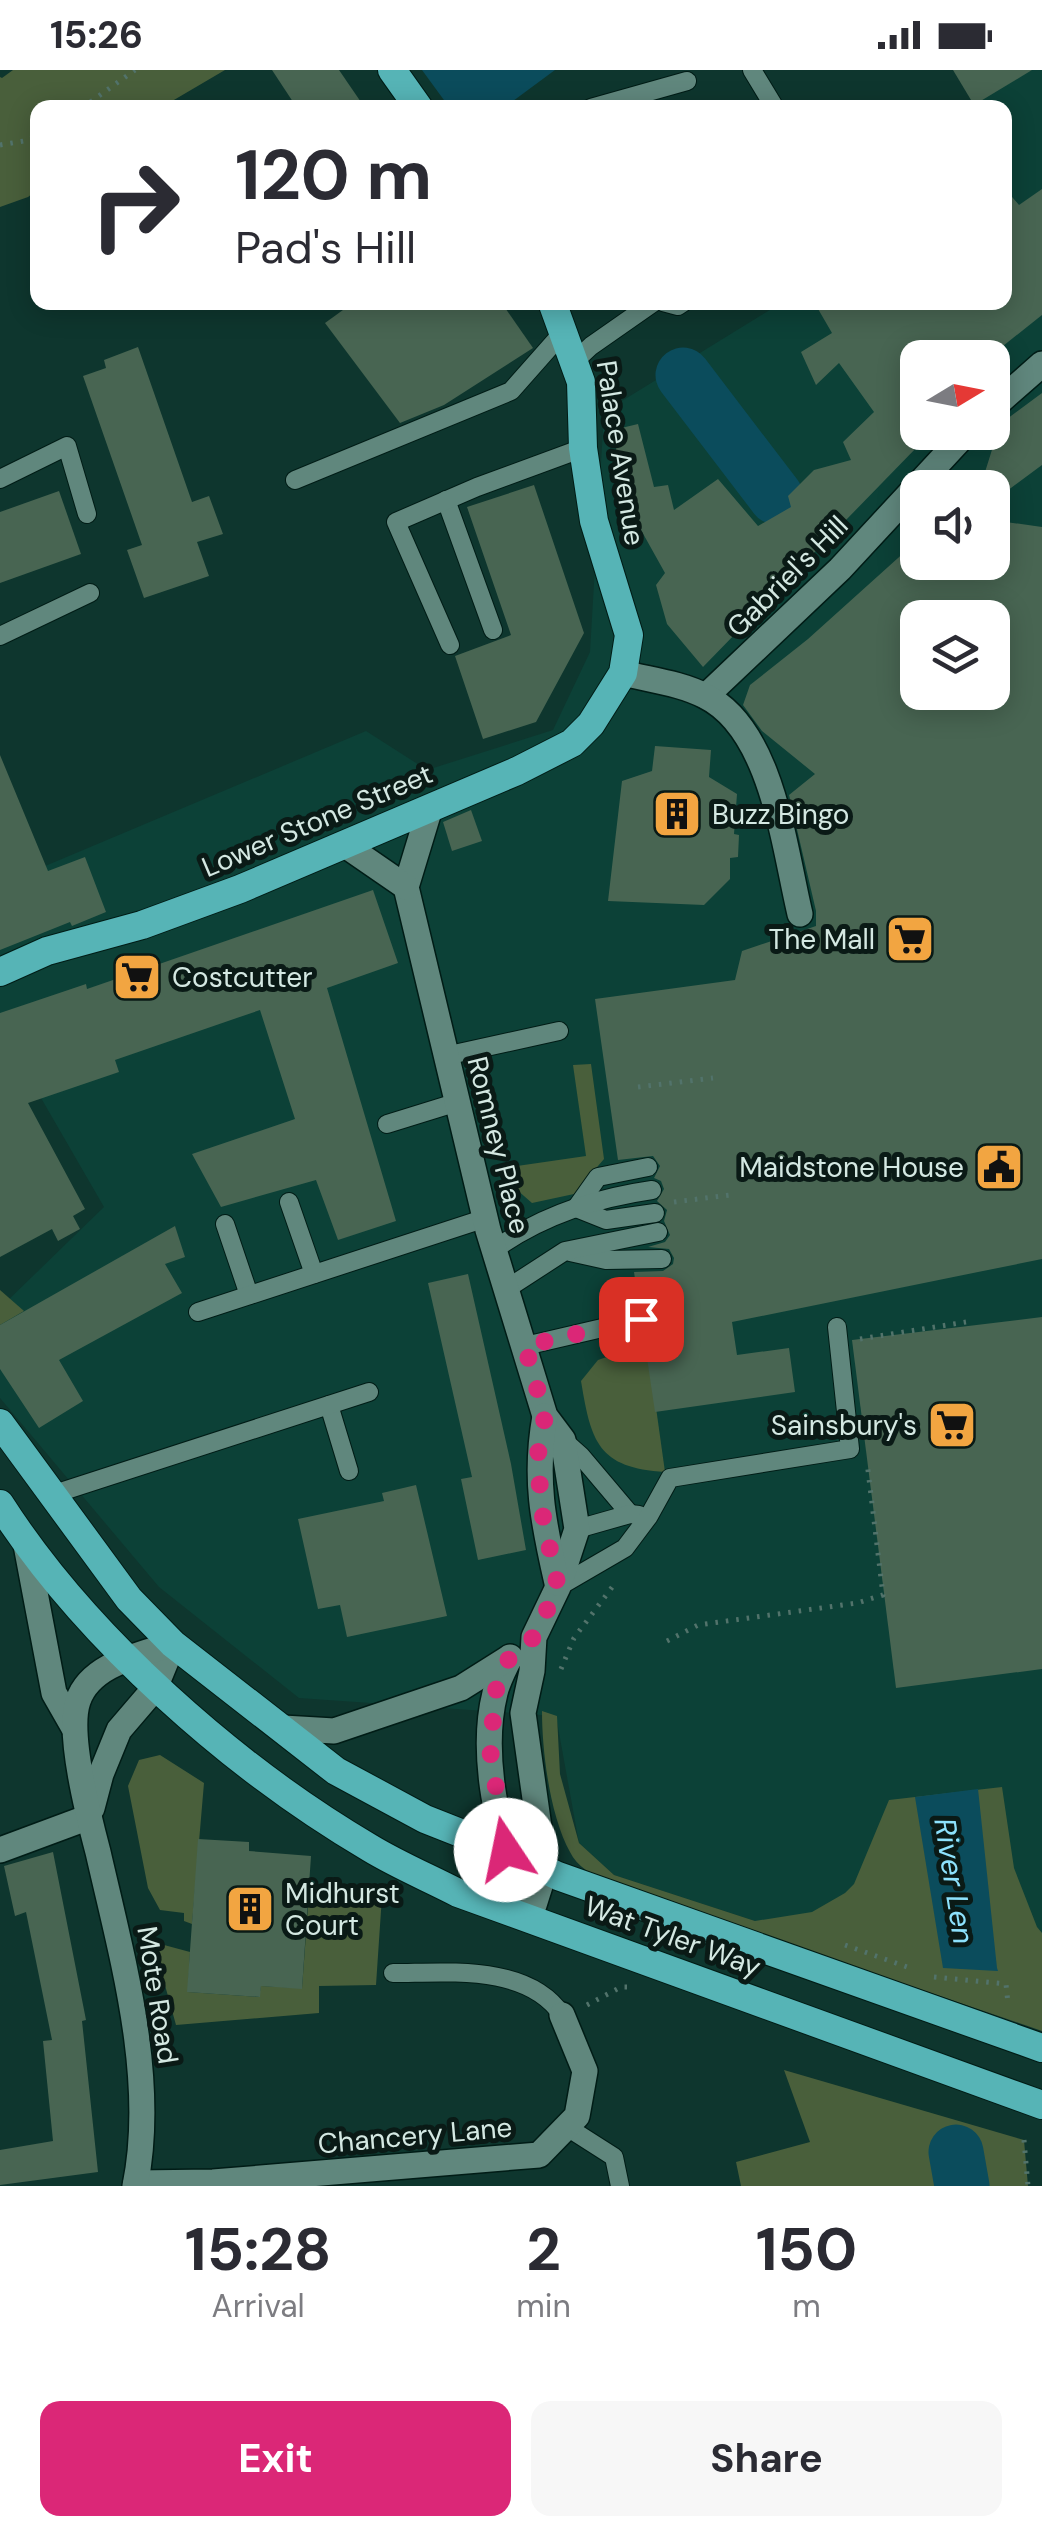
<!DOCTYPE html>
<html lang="en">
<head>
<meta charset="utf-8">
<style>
	body { margin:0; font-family:"DM Sans",sans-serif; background:#f7f7f7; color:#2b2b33; height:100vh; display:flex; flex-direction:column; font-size:38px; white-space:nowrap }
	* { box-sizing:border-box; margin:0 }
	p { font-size:32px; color:#7c7c81 }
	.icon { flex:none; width:55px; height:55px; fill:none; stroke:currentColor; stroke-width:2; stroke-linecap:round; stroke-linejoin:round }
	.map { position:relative; height:2116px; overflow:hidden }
	.panel { display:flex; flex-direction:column; background:#fff; flex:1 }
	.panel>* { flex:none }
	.banner { position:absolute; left:30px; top:30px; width:982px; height:210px; border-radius:20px; box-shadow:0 5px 25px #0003; background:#fff; color:#2b2b33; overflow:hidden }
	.needle { width:65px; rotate:80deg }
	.tools { position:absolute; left:900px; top:270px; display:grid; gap:20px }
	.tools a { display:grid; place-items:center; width:110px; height:110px; border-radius:20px; background:#fff; box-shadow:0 5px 25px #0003; font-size:50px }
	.pin { position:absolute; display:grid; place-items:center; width:85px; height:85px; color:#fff; margin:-42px; border-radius:20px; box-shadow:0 5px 15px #0006 }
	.me { position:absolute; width:110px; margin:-55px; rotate:349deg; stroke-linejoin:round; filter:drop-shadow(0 0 8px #0008) }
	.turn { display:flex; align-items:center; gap:35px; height:210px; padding:0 40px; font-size:45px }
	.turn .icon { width:130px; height:130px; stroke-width:2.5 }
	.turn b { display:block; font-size:70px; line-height:85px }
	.eta { display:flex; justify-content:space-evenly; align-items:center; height:170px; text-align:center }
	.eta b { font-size:60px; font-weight:700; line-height:70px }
	.action { display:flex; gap:20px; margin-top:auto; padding:20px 40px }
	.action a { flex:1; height:115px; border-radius:20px; background:#db2777; color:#fff; font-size:40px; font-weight:700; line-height:115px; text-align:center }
	.action a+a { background:#f7f7f7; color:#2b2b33 }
	.status { display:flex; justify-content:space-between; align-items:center; height:70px; padding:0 50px; background:#fff; direction:ltr }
	.status svg { height:28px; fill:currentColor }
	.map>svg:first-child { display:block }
</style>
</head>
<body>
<div class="status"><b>15:26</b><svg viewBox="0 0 49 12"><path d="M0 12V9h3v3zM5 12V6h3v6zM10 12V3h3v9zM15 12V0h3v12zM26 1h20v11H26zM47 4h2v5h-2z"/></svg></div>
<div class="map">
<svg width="1042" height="2116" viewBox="0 0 1042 2116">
	<rect width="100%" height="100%" fill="#0e362e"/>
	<path fill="#0c4137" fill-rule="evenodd" d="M967,0H1042V1890L755,1851L614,1805L579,1773L556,1646L299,1628L159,1517L0,1328V1238L104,1137L0,957V815L366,661L427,700L553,660L590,582L604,342L781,233L1005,232V94L1012,89L1005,75V38L986,37ZM918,288H992V362H918ZM918,418H992V492H918ZM918,548H992V622H918Z"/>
	<g fill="#495f3b">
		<polygon points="13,0 225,0 162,37 38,38 37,120 28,127 0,137 0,7 2,8"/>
		<polygon points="591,994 604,1089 574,1124 532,1133 516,1119 510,1102 517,1096 586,1086 573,995"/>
		<polygon points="0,1220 24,1241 0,1255"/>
		<path d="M647,1273L665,1402C598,1398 591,1372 581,1311L598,1290Z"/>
		<path d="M542,1641L557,1646L560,1704L579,1773L614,1805L755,1851L812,1842L845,1823L854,1814L889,1730L1002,1717L1014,1798L1037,1857L1042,1863V1961L607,1812C593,1805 577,1797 570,1782C550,1746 542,1682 542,1641Z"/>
		<polygon points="160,1685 204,1713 192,1854 184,1851 184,1843 160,1840 148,1818 128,1716 139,1690"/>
		<polygon points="309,1824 382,1826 376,1915 319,1916 319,1943 176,1955 153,1872 190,1882 188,1922 259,1927 261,1916 302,1918"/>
		<polygon points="784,2000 1024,2070 1028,2116 741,2116 736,2092 810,2072"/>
	</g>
	<g fill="#0b4c5c">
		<polygon points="422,0 555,0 505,37 449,37"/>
		<polygon points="978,1719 997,1898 998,1901 943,1898 915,1727"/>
	</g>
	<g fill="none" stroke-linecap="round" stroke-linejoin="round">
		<g stroke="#0b4c5c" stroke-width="55">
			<polyline points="683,305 776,427"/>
			<polyline points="956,2082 962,2116"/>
		</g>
	</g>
	<g fill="#486552" fill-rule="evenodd">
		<polygon points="272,0 339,0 365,38 297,38"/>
		<polygon points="953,0 1032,0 974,35"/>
		<polygon points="1005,119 1019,135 1042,119 1042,245 988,288 918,288 918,376 703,597 667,554 656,515 665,503 641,460 629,461 613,360 638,354 654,417 668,415 674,440 718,409 758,456 791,437 788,426 814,400 851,390 843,372 874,342 839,293 816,315 801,282 832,263 814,232 1005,232"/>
		<polygon points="354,232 501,232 533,278 444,335 400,353 325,253"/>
		<polygon points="138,277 192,432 209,426 223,464 197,472 209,506 144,528 127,480 142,475 83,306 106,298 104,290"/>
		<polygon points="1042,323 1042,395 992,432 992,418 980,418 996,367 992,360"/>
		<polygon points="534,415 584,563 536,652 483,669 455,586 511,565 467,437"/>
		<polygon points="59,421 81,484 0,513 0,442"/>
		<path d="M992,450L1042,457V1189L732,1252L737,1285L789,1278L795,1322L655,1342L643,1261L650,1257L653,1247L649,1240L639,1237L634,1202L663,1201L673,1194L674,1188L669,1179L648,1177L665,1172L670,1165L664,1151L667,1140L657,1131L664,1119L661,1111L654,1108L660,1096L653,1086L618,1090L595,929L735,910L742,881L816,856V841L789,725L815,704L762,661L743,635L750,615L808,569L918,470V492H992ZM918,548H992V622H918Z"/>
		<polygon points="655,676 711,680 709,707 737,724 734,764 739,765 738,787 730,788 730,809 704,835 608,831 622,711 652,701"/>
		<polygon points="0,685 48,801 85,787 106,842 72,856 70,852 0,880"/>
		<polygon points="471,740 482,771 452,781 443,752"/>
		<polygon points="373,820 398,893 327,918 396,1151 338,1170 316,1110 221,1137 192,1084 295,1049 260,940 115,990 119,1002 28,1033 85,1139 73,1146 80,1159 58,1171 52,1159 0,1187 0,943 86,914 87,919"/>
		<polygon points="175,1156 185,1187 165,1194 182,1223 59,1290 83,1331 39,1358 0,1299 0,1255"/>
		<polygon points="468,1204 511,1394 526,1480 478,1490 461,1409 472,1407 428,1213"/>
		<polygon points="1042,1247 1042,1599 896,1618 852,1270"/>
		<polygon points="416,1415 447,1546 347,1567 340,1535 318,1539 298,1449 384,1431 382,1423"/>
		<polygon points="198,1769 249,1772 249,1781 311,1786 302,1919 261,1916 260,1927 187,1922"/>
		<polygon points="53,1782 86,1950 82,1951 98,2102 0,2115 0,2080 53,2071 43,1971 52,1970 26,1842 15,1846 4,1796"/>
	</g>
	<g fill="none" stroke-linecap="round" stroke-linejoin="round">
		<g stroke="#001c16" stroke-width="20">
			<g id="service">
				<polyline points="752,0 775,38"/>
				<polyline points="591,38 687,11"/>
				<polyline points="663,232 678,236 684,232"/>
				<polyline points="575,291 591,276 654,232"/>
				<polyline points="0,409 67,376 87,444"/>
				<polyline points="295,410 511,321 564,261"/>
				<polyline points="446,430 493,560"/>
				<polyline points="0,566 90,523"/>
				<polyline points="450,575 396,452 477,417 583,378"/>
				<polyline points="445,986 559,961"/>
				<polyline points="387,1054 458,1032"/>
				<polyline points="289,1132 314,1204"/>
				<polyline points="576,1138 598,1107 648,1097"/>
				<polyline points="576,1138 606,1150 655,1143"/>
				<polyline points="225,1154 249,1225"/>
				<path d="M495,1179C541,1146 596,1128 652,1120"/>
				<polyline points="570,1182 606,1190 662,1189"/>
				<polyline points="508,1218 565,1181 658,1162"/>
				<polyline points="198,1242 486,1148"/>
				<polyline points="525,1276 641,1249"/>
				<polyline points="329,1335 349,1401"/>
				<polyline points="563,1370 581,1386 630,1444"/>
				<polyline points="51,1425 369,1322"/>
				<polyline points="577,1459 630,1444 639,1445"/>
				<polyline points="558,1517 625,1478 649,1446 670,1408 850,1379 837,1257"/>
				<path d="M393,1903C448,1903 528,1894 562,1945"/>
				<polyline points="567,2057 614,2087 620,2116"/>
			</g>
		</g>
		<g stroke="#001c16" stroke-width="28">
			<g id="pedestrian">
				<polyline points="992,338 1042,294"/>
				<polyline points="706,626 840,499 967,362"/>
			</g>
		</g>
		<g stroke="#001c16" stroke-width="28">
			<g id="minor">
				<path d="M623,603C650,610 680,613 705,626C772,659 784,777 800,844"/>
				<path d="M430,738L406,817L488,1160L545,1346L563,1370L577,1459L558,1517L534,1567L532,1601L523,1643L545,1800L534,1835L522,1847C505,1776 477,1695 495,1623C498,1610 505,1598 510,1587"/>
				<polyline points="345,775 406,817"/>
				<path d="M545,1346C534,1408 543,1452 557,1513"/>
				<polyline points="283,1658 334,1661 461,1618 507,1589"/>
				<polyline points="0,1780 89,1747"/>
				<polyline points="136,2113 213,2112 539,2085 577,2046 585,2001 562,1945"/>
			</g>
		</g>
		<g stroke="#001c16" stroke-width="28">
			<g id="tertiary">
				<polyline points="26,1475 54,1623 74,1658"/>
				<polyline points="92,1738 101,1704 119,1660 155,1618 173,1574"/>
				<path d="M135,2116C157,2009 122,1887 98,1782C89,1748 67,1663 78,1631C90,1594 140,1585 173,1574"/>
			</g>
		</g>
		<g stroke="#001c16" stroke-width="30">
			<g id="trunk">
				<polyline points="392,0 419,38"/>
				<polyline points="0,902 47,881 142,855 240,819 517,701 572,673 591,654 623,603 629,565 594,451 583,378 581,312 552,232"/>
				<polyline points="0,1353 129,1529 173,1574 336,1701 425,1749 506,1781 558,1806 1042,1978"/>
				<path d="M0,1434C85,1567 234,1698 370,1778C398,1795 429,1808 458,1823L1042,2035"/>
			</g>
		</g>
		<g stroke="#52736b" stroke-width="5" stroke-dasharray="2.5 8" stroke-linecap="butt">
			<polyline points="82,38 135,0"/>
			<polyline points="0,75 24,71 38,65"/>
			<polyline points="638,1017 713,1008"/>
			<polyline points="674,1132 730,1125"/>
			<polyline points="860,1269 966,1252"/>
			<polyline points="667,1571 698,1555 857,1533 883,1525 867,1392"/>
			<polyline points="561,1599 574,1568 616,1512"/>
			<polyline points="845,1875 910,1898"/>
			<polyline points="934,1907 1006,1914 1008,1934"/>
			<polyline points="587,1935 621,1917 627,1917"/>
			<polyline points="1024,2070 1028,2116"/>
		</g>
		<use href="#service" stroke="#60877d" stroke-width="18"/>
		<use href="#pedestrian" stroke="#60877d" stroke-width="25"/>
		<use href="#minor" stroke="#60877d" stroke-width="25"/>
		<use href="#tertiary" stroke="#60877d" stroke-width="25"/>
		<use href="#trunk" stroke="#56b4b6" stroke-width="28"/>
	</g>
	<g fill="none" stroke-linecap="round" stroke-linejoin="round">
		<polyline stroke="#db2777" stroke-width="18" stroke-dasharray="0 32.4" points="506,1780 490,1680 496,1620 510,1586 534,1567 558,1517 541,1437 538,1384 545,1346 525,1276 641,1249"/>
	</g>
	<defs>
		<g id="building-square" transform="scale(2.5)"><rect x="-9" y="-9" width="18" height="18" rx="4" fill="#f2a541" stroke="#0a1a16"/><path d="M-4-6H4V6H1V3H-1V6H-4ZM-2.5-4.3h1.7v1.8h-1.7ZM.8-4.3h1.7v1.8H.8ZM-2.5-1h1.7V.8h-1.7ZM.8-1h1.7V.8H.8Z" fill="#111"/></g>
		<g id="supermarket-square" transform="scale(2.5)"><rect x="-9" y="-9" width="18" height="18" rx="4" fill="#f2a541" stroke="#0a1a16"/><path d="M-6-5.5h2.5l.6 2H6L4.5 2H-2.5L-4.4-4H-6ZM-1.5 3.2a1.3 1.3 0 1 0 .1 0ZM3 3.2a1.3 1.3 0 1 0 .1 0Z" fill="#111"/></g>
		<g id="civic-square" transform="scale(2.5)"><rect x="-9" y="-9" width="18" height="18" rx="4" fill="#f2a541" stroke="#0a1a16"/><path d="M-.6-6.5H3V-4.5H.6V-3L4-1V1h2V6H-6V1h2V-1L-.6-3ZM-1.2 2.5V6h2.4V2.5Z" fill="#111"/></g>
	</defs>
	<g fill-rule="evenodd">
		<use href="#building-square" x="677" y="744"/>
		<use href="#supermarket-square" x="910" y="869"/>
		<use href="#supermarket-square" x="137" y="907"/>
		<use href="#civic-square" x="999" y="1097"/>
		<use href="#supermarket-square" x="952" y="1355"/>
		<use href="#building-square" x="250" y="1839"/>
	</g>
	<g text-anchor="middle" stroke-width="10" stroke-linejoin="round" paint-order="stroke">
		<g font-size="28" fill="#d4e8e2" stroke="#0a1a16">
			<text transform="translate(621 383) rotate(81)" y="10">Palace Avenue</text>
			<text transform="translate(787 506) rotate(-45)" y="10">Gabriel's Hill</text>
			<text transform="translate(317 750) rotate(-23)" y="10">Lower Stone Street</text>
			<text transform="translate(499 1075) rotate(76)" y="10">Romney Place</text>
			<text transform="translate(673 1866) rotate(20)" y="10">Wat Tyler Way</text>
			<text transform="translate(158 1925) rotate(81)" y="10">Mote Road</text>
			<text transform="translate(415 2065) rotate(-5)" y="10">Chancery Lane</text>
		</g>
		<g font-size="28" fill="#d4e8e2" stroke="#0a1a16" text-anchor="start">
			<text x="712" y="754">Buzz Bingo</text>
			<text x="875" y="879" text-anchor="end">The Mall</text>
			<text x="172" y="917">Costcutter</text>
			<text x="964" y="1107" text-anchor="end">Maidstone House</text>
			<text x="917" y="1365" text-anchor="end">Sainsbury's</text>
			<text x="285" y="1833">Midhurst<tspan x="285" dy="32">Court</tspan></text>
		</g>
		<g font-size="30" font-style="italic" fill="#8de2fd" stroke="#0a1a16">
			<text transform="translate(954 1811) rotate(81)" y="10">River Len</text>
		</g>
	</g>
</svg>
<div class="tools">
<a><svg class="needle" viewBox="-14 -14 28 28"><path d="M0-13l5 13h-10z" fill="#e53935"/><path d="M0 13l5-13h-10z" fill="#7c7c81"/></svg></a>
<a><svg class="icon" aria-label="sound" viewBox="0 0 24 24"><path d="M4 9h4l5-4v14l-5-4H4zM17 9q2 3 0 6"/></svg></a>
<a><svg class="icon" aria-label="layers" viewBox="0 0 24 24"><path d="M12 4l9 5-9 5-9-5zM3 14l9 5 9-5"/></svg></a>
</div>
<div class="pin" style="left:641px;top:1249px;background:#d93025"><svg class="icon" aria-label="arrive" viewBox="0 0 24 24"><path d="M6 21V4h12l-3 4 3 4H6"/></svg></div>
<svg class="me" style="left:506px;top:1780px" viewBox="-20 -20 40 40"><circle r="19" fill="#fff"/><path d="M0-13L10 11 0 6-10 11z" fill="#db2777"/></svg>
<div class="banner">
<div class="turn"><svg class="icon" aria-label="right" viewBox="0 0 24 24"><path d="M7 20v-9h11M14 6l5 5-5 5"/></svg><div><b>120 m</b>Pad's Hill</div></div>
</div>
</div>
<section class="panel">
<div class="eta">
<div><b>15:28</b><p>Arrival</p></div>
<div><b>2</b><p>min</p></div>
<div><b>150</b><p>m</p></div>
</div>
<div class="action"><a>Exit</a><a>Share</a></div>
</section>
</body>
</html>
